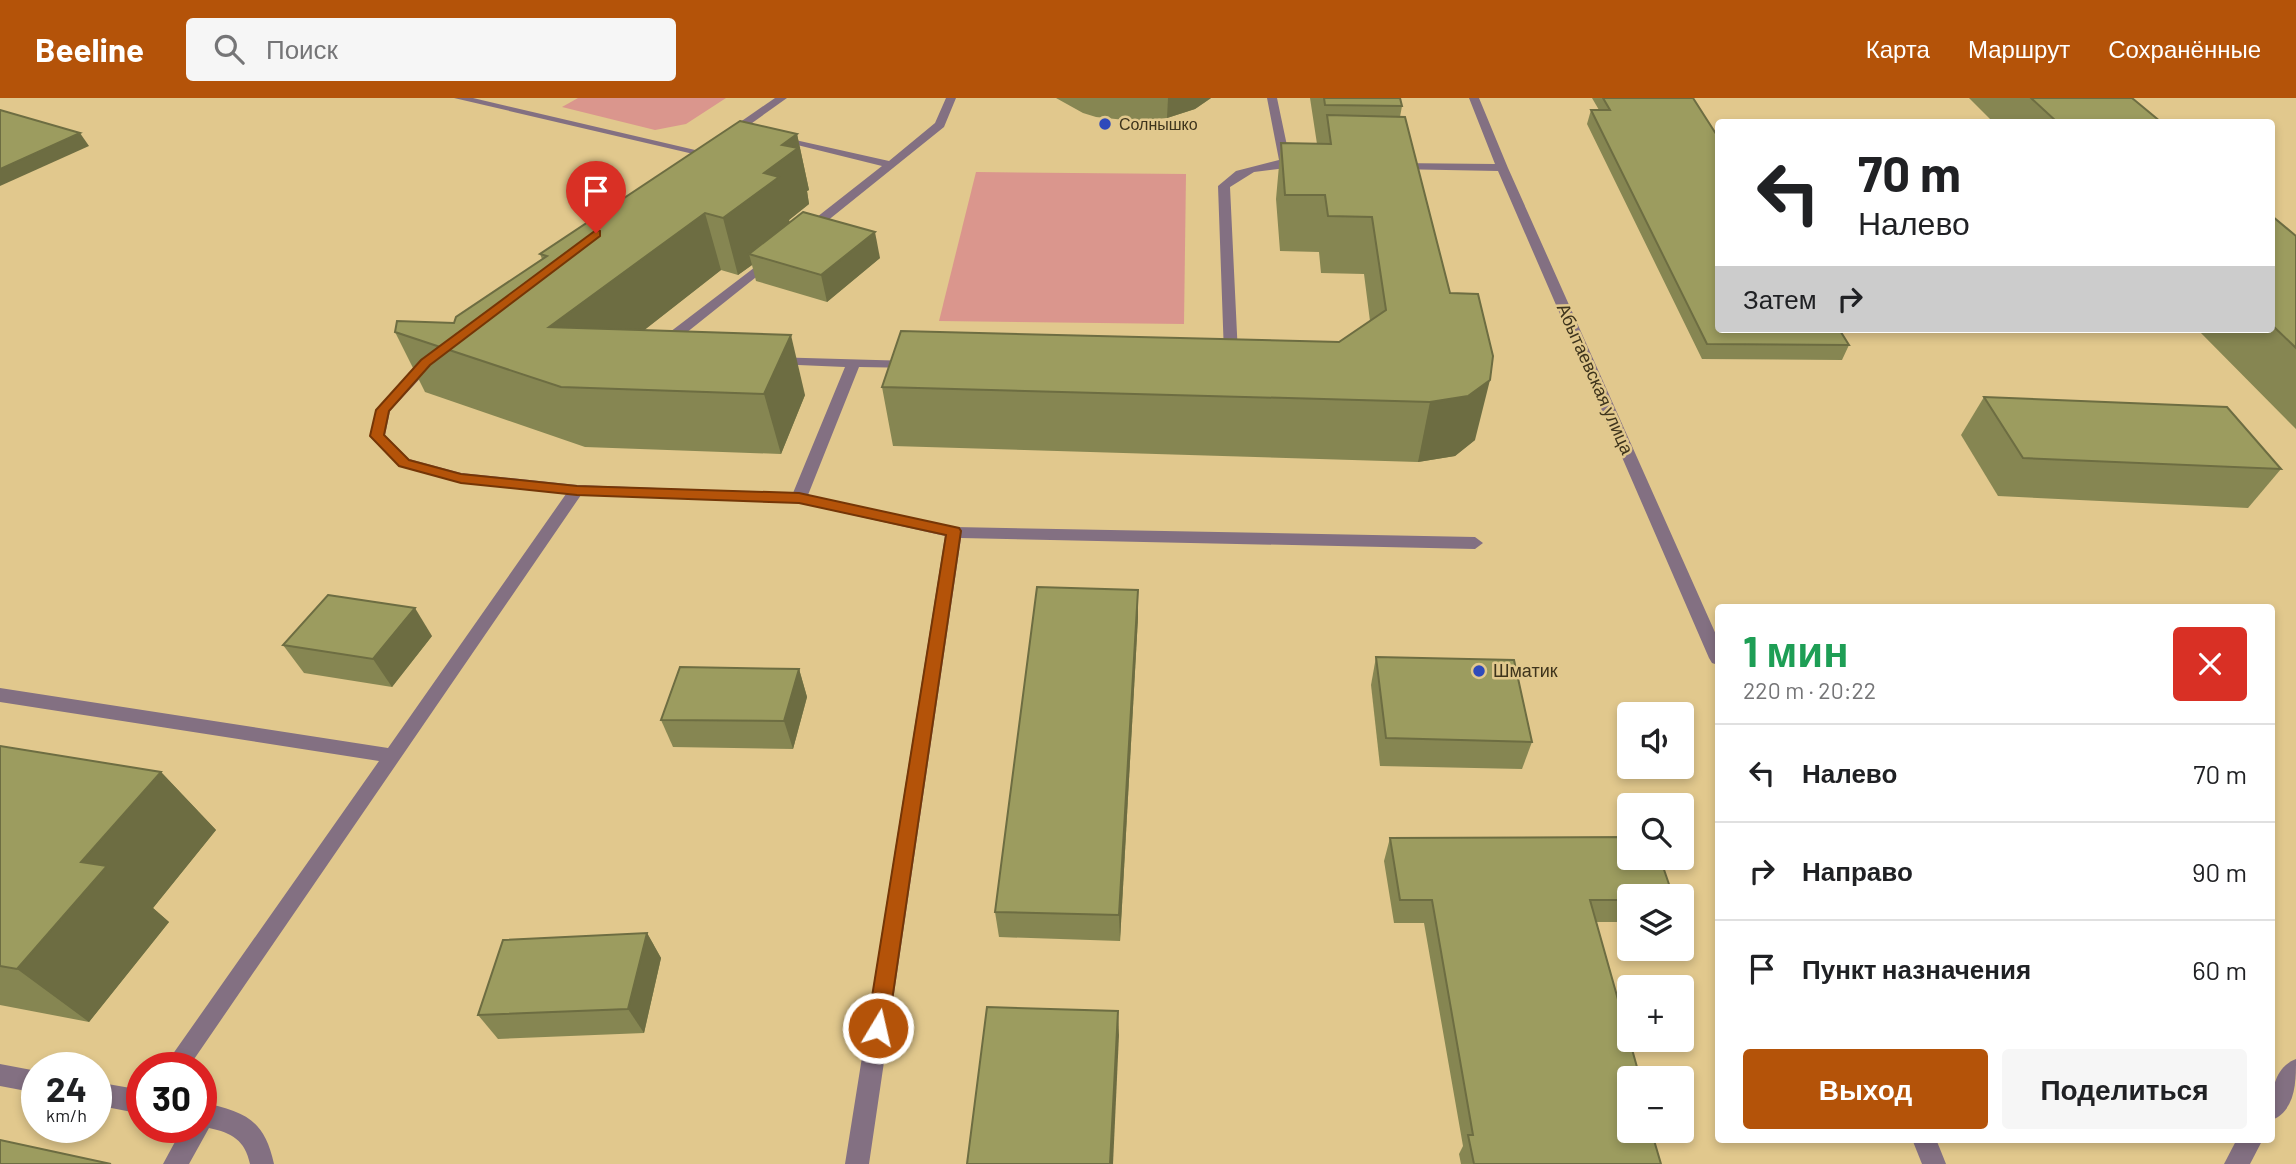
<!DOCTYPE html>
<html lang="ru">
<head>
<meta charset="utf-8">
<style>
	body { margin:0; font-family:Barlow,sans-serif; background:#f6f6f6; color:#202124; height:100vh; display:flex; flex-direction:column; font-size:26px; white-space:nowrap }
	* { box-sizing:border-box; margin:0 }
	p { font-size:23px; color:#757577 }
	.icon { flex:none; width:38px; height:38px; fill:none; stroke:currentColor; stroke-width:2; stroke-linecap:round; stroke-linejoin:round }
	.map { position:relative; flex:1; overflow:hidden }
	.drawer { position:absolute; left:1715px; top:506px; width:560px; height:539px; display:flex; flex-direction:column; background:#fff; border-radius:7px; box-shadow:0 4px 10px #0003 }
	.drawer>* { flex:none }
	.top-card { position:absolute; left:1715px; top:21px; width:560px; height:214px; border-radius:7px; box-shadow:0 4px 10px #0003; background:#fff; color:#202124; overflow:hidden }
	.tools { position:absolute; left:1617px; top:604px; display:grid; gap:14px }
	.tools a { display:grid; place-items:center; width:77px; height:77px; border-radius:7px; background:#fff; box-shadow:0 4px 10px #0003; font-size:35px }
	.speed { position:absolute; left:21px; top:954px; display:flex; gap:14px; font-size:35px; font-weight:700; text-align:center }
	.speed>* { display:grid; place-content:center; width:91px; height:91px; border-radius:50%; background:#fff; box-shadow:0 4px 10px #0003; line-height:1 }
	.speed small { font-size:18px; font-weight:400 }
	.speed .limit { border:10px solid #d22; background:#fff; color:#111 }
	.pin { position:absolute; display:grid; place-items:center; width:60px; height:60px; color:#fff; margin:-72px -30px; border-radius:50% 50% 50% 0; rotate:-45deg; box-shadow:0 0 7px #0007 }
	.pin .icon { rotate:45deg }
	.me { position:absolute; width:77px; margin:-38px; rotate:9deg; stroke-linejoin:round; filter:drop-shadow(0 0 5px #0008) }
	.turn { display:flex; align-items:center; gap:24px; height:147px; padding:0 28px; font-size:32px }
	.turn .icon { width:91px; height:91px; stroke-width:2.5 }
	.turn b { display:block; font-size:49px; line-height:60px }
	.then { display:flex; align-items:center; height:66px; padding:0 28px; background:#0003; gap:14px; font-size:26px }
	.round { display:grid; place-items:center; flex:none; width:74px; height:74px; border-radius:7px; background:#f6f6f6 }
	.summary { display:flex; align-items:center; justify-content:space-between; height:119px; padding:0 28px }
	h1 { font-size:42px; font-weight:700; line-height:52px; color:#1e9e55 }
	.cta { display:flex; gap:14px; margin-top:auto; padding:14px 28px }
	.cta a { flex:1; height:80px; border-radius:7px; background:#b45309; color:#fff; font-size:28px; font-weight:700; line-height:80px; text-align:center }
	.cta a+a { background:#f6f6f6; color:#202124 }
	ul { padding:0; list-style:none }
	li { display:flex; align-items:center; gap:21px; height:98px; padding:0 28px; border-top:2px solid #e0e0e0 }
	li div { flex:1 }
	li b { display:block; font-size:26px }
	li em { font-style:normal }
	header { display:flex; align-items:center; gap:42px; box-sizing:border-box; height:98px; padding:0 35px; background:#b45309; color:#fff }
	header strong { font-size:33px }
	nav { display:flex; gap:38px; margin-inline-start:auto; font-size:24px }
	.search { width:490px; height:63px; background:#f6f6f6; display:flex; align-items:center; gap:18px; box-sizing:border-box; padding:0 24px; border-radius:7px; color:#757577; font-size:26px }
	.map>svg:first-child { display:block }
</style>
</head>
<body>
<header>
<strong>Beeline</strong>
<div class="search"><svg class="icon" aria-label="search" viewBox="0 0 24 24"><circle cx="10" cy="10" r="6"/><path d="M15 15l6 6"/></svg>Поиск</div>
<nav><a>Карта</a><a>Маршрут</a><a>Сохранённые</a></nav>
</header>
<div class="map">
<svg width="2296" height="1066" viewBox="0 0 2296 1066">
	<rect width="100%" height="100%" fill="#e1c88d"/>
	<g fill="#da968d">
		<polygon points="578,0 726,0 686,26 655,32 562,9"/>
		<polygon points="976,74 1186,76 1184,226 939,223"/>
	</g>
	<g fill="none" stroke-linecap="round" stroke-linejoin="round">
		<g fill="#837082" fill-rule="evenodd">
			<polygon points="454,0 473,0 708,55 702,58"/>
			<polygon points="775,0 787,0 731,40 723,40 723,36"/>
			<polygon points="946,0 956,0 944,29 811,136 803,136 803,130 882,68 773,41 773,37 889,63 935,25"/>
			<polygon points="1267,0 1277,0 1290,62 1303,62 1309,65 1303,68 1254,74 1230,89 1238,257 1231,266 1226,267 1219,263 1224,256 1218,88 1236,73 1279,62"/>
			<polygon points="1469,0 1479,0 1508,70 1718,541 1718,567 1712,565 1709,560 1498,73 1394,71 1388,68 1394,65 1495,66"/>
			<polygon points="771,157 775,158 775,164 681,239 677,246 681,252 679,255 669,255 663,246 670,234"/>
			<polygon points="431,257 438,261 390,313 385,337 409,361 461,375 577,387 793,395 845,269 775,266 770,265 770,259 911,263 918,267 916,270 859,269 808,397 954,429 1475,439 1483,445 1475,451 961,440 869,1066 845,1066 945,438 799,405 581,397 188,970 163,970 379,663 0,604 0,590 388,650 566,396 461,385 399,368 372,341 370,338 378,309 426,258"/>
			<path d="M2296,961C2296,983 2296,1012 2272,1022C2270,1000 2272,970 2296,961Z"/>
			<polygon points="0,966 37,973 37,995 0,988"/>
			<polygon points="96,984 142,992 142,1016 96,1007"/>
			<path d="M201,1004C244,1014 264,1020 274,1066H250C245,1042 232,1035 209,1030L189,1066H163L183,1029H201Z"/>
			<polygon points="1912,1041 1936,1041 1946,1066 1922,1066"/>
			<polygon points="2237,1041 2263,1041 2250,1066 2224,1066"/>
		</g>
	</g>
	<g fill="#868652">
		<polygon points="1056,0 1211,0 1195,11 1167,20 1135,23 1096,19 1083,15"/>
		<polygon points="1310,0 1400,0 1402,8 1400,19 1475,342 1455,358 1418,364 893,348 882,289 1339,244 1370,223 1364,176 1321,175 1319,154 1280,153 1276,101 1281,45 1317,46"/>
		<polygon points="1592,0 1693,0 1718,231 1849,247 1842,262 1702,261 1587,26 1591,12 1599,12"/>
		<polygon points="1969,0 2132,0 2161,24 1993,24"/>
		<polygon points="797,36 809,92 807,93 809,106 789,122 790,125 880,160 827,204 756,183 752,167 738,177 721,172 644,232 805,297 781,356 585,349 425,294 395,234 454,225 542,161 540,156"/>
		<polygon points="2272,118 2296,138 2296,331 2197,231 2272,231"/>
		<polygon points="1984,299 2281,371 2248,410 1998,398 1961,337"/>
		<polygon points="1138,492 1138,519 1120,843 999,839 995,814"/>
		<polygon points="432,538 392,589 304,575 283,547"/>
		<polygon points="1376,559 1532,644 1522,671 1380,668 1371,587"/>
		<polygon points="799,571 807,599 793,651 673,649 661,622"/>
		<polygon points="0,648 161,674 216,732 153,810 169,824 89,924 0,907"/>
		<polygon points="1390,740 1629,798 1629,824 1596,824 1637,969 1634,973 1661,1066 1461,1066 1459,1056 1463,1048 1424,825 1394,825 1384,763"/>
		<polygon points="647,835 661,860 644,935 498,941 478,917"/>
	</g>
	<g fill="#6d6d42">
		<polygon points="1168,0 1211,0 1195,11 1167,20"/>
		<polygon points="80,35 89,48 0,88 0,71"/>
		<polygon points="797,36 809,92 807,93 809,106 789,122 792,135 749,156 752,167 738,177 723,120 764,75 782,47"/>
		<polygon points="705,115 721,172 573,288 549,229"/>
		<polygon points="875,134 880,160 827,204 821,177"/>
		<polygon points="791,237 805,297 781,356 764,296"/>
		<polygon points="1490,282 1475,342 1455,358 1418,364 1430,304"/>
		<polygon points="1138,492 1138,519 1120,843 1119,817"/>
		<polygon points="415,510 432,538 392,589 373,561"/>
		<polygon points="799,571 807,599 793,651 784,623"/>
		<polygon points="161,674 216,732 153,810 169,824 89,924 17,871 81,764"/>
		<polygon points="647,835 661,860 644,935 628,911"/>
		<polygon points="1118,913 1119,937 1113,1066 1110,1066"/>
	</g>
	<g fill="#9c9c5f" stroke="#6d6d42" stroke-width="2">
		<polygon points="1324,0 1400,0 1402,8 1325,7"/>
		<polygon points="1603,0 1693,0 1718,39 1718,231 1839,231 1849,247 1707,246 1591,12 1610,12"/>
		<polygon points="2031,0 2132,0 2161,24 2057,24"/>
		<polygon points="0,12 80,35 0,71"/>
		<polygon points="1327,17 1405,19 1450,195 1478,196 1493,258 1490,282 1468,298 1430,304 882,289 901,233 1339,244 1386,212 1372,119 1328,118 1325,97 1285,97 1281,45 1331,46"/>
		<polygon points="740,23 797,36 782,47 798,50 764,75 779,79 723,120 705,115 549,229 791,237 764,296 561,289 395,234 397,223 454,225 456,219 547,158 540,156"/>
		<polygon points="803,114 875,134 821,177 749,156"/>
		<polygon points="2272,118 2296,138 2296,250 2272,227"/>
		<polygon points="1984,299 2227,309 2281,371 2023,360"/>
		<polygon points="1037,489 1138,492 1119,817 995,814"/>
		<polygon points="328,497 415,510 373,561 283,547"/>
		<polygon points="1376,559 1514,562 1532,644 1386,640"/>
		<polygon points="680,569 799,571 784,623 661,622"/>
		<polygon points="0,648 161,674 81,764 107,768 17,871 0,868"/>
		<polygon points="1629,739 1629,760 1660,760 1673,798 1629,798 1629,802 1590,802 1637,969 1633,969 1636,980 1629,980 1629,1032 1651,1032 1661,1066 1474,1066 1468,1037 1473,1037 1432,802 1400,802 1390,740"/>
		<polygon points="647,835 628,911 478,917 503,842"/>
		<polygon points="987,909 1118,913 1110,1066 967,1066"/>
		<polygon points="0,1042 111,1066 0,1066"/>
	</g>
	<polygon fill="#b45309" stroke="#753606" stroke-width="2" points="596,132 600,133 600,138 430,267 389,313 384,337 409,362 461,376 577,388 799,395 959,430 961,433 888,930 885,937 878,940 870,937 867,930 946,437 799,405 577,397 461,385 399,368 370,338 376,312 421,262"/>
	<g fill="#2f4abb" stroke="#e1c88d" stroke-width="2.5">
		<circle cx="1105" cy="26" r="7"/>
		<circle cx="1479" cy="573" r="7"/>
	</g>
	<g text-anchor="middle" stroke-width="5" stroke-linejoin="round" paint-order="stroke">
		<g font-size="16" fill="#3e341c" stroke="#e1c88d" text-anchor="start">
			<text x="1119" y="32">Солнышко</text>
		</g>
		<g font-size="18" fill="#3e341c" stroke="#e1c88d">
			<text transform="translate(1595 281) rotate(66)" y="6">Абытаевская улица</text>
		</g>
		<g font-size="18" fill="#3e341c" stroke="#e1c88d" text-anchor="start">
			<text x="1493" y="579">Шматик</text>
		</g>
	</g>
</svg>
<div class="tools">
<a><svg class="icon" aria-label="sound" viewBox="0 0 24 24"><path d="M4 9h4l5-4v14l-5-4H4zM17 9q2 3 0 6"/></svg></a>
<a><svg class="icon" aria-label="search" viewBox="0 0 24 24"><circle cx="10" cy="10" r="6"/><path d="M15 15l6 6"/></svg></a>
<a><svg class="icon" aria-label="layers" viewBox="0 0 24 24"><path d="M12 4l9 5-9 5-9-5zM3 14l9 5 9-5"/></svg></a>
<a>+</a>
<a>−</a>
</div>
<div class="speed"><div>24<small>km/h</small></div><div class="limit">30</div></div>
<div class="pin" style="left:596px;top:135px;background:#d93025"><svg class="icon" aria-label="arrive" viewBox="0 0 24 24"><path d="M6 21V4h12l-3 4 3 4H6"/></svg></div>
<svg class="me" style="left:878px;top:930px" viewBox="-20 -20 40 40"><circle r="17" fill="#b45309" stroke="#fff" stroke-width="3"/><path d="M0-11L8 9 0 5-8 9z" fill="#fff"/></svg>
<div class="top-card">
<div class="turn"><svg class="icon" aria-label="left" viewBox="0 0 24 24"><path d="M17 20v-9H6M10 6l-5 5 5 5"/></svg><div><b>70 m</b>Налево</div></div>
<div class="then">Затем<svg class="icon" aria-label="right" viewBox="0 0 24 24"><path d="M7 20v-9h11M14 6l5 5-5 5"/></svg></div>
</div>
<section class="drawer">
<div class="summary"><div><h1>1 мин</h1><p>220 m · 20:22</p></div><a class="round" style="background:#d93025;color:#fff"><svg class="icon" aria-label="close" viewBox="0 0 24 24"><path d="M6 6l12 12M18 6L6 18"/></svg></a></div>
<ul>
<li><svg class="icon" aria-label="left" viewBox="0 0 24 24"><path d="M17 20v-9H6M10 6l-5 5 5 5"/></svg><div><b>Налево</b></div><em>70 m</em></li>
<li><svg class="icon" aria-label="right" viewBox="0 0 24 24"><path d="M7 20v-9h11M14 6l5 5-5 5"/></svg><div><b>Направо</b></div><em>90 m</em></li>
<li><svg class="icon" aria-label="arrive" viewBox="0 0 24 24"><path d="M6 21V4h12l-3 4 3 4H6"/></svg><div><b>Пункт назначения</b></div><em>60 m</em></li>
</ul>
<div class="cta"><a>Выход</a><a>Поделиться</a></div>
</section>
</div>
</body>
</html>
